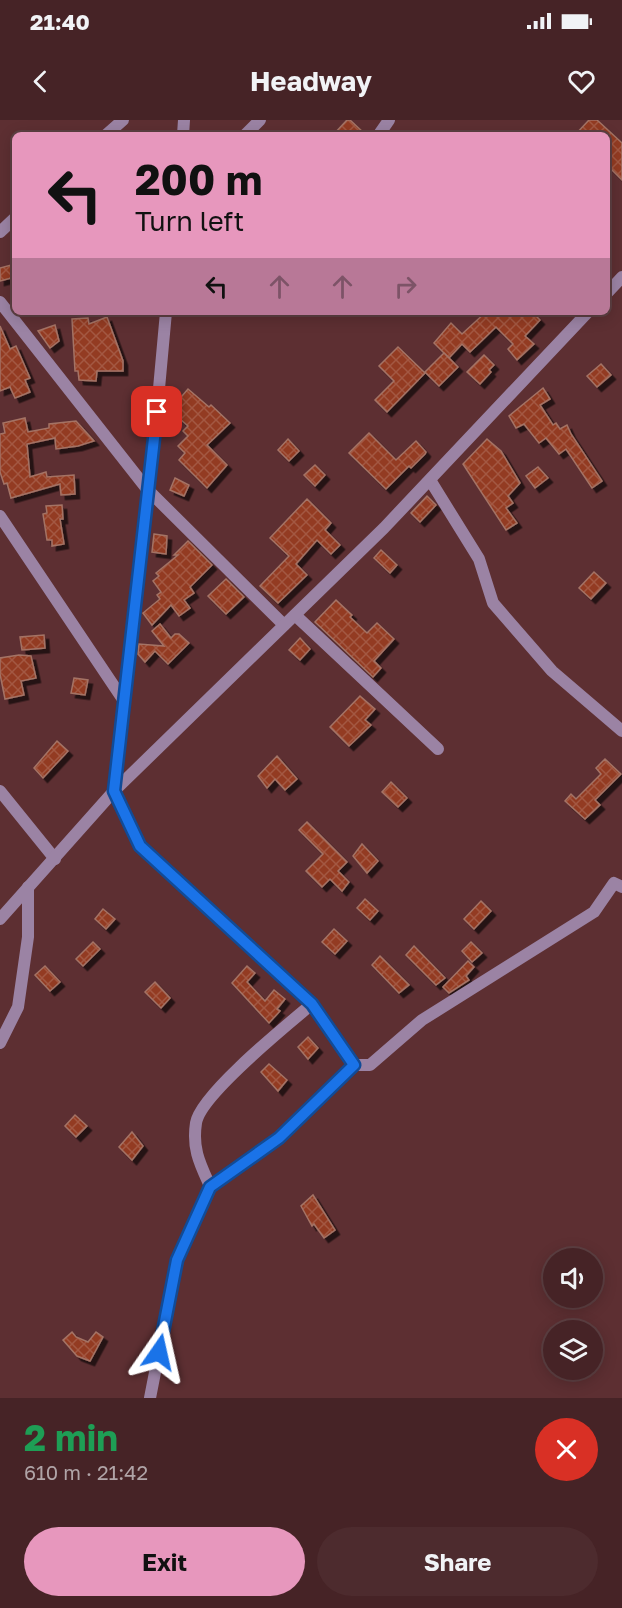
<!DOCTYPE html>
<html lang="en">
<head>
<meta charset="utf-8">
<style>
	body { margin:0; font-family:"Golos Text",sans-serif; background:#4d2b2e; color:#f1f3f6; height:100vh; display:flex; flex-direction:column; font-size:22px; white-space:nowrap }
	* { box-sizing:border-box; margin:0 }
	p { font-size:20px; color:#b0a4a7 }
	.icon { flex:none; width:33px; height:33px; fill:none; stroke:currentColor; stroke-width:2; stroke-linecap:round; stroke-linejoin:round }
	.map { position:relative; height:1278px; overflow:hidden }
	.drawer { display:flex; flex-direction:column; background:#462326; flex:1 }
	.drawer>* { flex:none }
	.banner { position:absolute; left:12px; top:12px; width:598px; height:183px; border-radius:9px; box-shadow:0 3px 15px #0003,0 0 0 2px #5e4043; background:#e797bd; color:#111; overflow:hidden }
	.tools { position:absolute; left:543px; top:1128px; display:grid; gap:12px }
	.tools a { display:grid; place-items:center; width:60px; height:60px; border-radius:50%; background:#462326; box-shadow:0 3px 15px #0003,0 0 0 2px #5e4043; font-size:30px }
	.pin { position:absolute; display:grid; place-items:center; width:51px; height:51px; color:#fff; margin:-26px; border-radius:12px; box-shadow:0 3px 9px #0006 }
	.me { position:absolute; width:66px; margin:-33px; rotate:11deg; stroke-linejoin:round; filter:drop-shadow(0 0 4px #0008) }
	.turn { display:flex; align-items:center; gap:21px; height:126px; padding:0 24px; font-size:27px }
	.turn .icon { width:78px; height:78px; stroke-width:2.5 }
	.turn b { display:block; font-size:42px; line-height:51px }
	.lanes { display:flex; align-items:center; height:57px; padding:0 24px; background:#0003; justify-content:center; gap:30px; direction:ltr }
	.lanes .off { opacity:.35 }
	.round { display:grid; place-items:center; flex:none; width:63px; height:63px; border-radius:32px; background:#4d2b2e }
	.summary { display:flex; align-items:center; justify-content:space-between; height:102px; padding:0 24px }
	h1 { font-size:36px; font-weight:700; line-height:45px; color:#1e9e55 }
	.action { display:flex; gap:12px; margin-top:auto; padding:12px 24px }
	.action a { flex:1; height:69px; border-radius:36px; background:#e797bd; color:#111; font-size:24px; font-weight:700; line-height:69px; text-align:center }
	.action a+a { background:#4d2b2e; color:#f1f3f6 }
	.status { display:flex; justify-content:space-between; align-items:center; height:42px; padding:0 30px; background:#462326; direction:ltr }
	.status svg { height:16px; fill:currentColor }
	header { display:flex; justify-content:space-between; align-items:center; height:78px; padding:0 24px; background:#462326; font-size:27px; font-weight:700 }
	.map>svg:first-child { display:block }
</style>
</head>
<body>
<div class="status"><b>21:40</b><svg viewBox="0 0 49 12"><path d="M0 12V9h3v3zM5 12V6h3v6zM10 12V3h3v9zM15 12V0h3v12zM26 1h20v11H26zM47 4h2v5h-2z"/></svg></div>
<header><svg class="icon" aria-label="back" viewBox="0 0 24 24"><path d="M15 5l-7 7 7 7"/></svg>Headway<svg class="icon" aria-label="heart" viewBox="0 0 24 24"><path d="M12 20l-8-8c-3-5 5-10 8-4 3-6 11-1 8 4z"/></svg></header>
<div class="map">
<svg width="622" height="1278" viewBox="0 0 622 1278">
	<defs>
		<pattern id="building-cross-hatch" width="8" height="8" patternUnits="userSpaceOnUse" patternTransform="scale(1.5)"><rect width="8" height="8" fill="#933b22"/><path d="M0 0l8 8M0 8l8-8" fill="none" stroke="#a35842"/></pattern>
		<filter id="shadow"><feDropShadow dx="4.5" dy="4.5" stdDeviation="0" flood-color="#0009"/></filter>
	</defs>
	<rect width="100%" height="100%" fill="#5d2f32"/>
	<g fill="url(#building-cross-hatch)" stroke="#a47365" stroke-width="1.5" filter="url(#shadow)">
		<polygon points="347,0 350,0 366,15 333,15"/>
		<polygon points="589,0 597,0 622,23 622,60 608,46 608,15 575,15"/>
		<polygon points="15,144 15,157 0,161 0,148"/>
		<polygon points="486,192 532,192 540,200 525,216 534,224 517,240 508,229 513,224 496,207 470,232 462,224 449,238 434,223 451,203 462,214"/>
		<polygon points="107,197 123,241 123,251 97,251 96,261 79,260 78,251 75,251 72,199 88,198 89,204"/>
		<polygon points="55,205 59,221 50,228 38,211"/>
		<polygon points="0,206 10,229 16,226 30,258 25,260 30,272 15,278 10,267 0,271"/>
		<polygon points="398,227 425,253 387,292 375,280 394,261 379,246"/>
		<polygon points="444,233 458,247 439,266 425,252"/>
		<polygon points="484,235 494,245 489,250 491,252 480,264 467,252"/>
		<polygon points="601,244 611,255 597,267 587,256"/>
		<polygon points="543,268 550,279 540,285 553,305 556,303 560,309 567,305 571,314 602,361 592,368 566,329 559,334 546,318 539,323 524,304 516,308 509,296"/>
		<polygon points="188,269 209,287 211,285 230,303 207,325 227,345 207,368 179,340 185,333 178,326 188,316 183,311 188,306 170,290"/>
		<polygon points="25,298 28,312 49,308 49,304 76,301 94,321 78,326 56,329 55,318 27,324 30,357 46,352 47,357 74,355 75,374 61,375 60,364 11,378 7,363 4,364 0,352 0,314 5,313 3,303"/>
		<polygon points="369,313 396,340 416,321 426,332 425,334 411,348 409,346 386,369 349,333"/>
		<polygon points="288,319 299,331 289,341 278,330"/>
		<polygon points="487,319 501,331 520,363 508,376 513,383 506,388 517,403 506,410 463,344"/>
		<polygon points="315,345 325,355 315,366 304,355"/>
		<polygon points="538,347 548,358 535,368 526,356"/>
		<polygon points="175,358 189,365 184,376 170,370"/>
		<polygon points="427,376 436,385 420,402 411,393"/>
		<polygon points="307,379 331,403 325,410 340,425 331,434 317,420 296,444 307,455 278,483 260,466 289,436 270,418"/>
		<polygon points="62,385 63,399 60,399 64,424 52,426 52,420 47,420 43,394 47,393 46,386"/>
		<polygon points="154,414 167,416 166,434 152,432"/>
		<polygon points="188,421 212,445 190,467 194,473 184,480 190,488 179,496 171,485 152,505 143,493 160,479 157,475 161,472 153,461 159,456 156,453 178,435 174,435"/>
		<polygon points="381,430 397,445 390,453 374,438"/>
		<polygon points="594,452 606,463 591,479 579,468"/>
		<polygon points="226,459 244,477 226,494 208,476"/>
		<polygon points="336,480 352,495 350,497 367,513 377,503 394,519 374,541 381,548 373,557 315,502"/>
		<polygon points="160,504 171,518 175,514 179,514 189,523 168,544 155,531 145,542 138,534 139,524 164,526 152,511"/>
		<polygon points="44,515 45,528 22,530 20,517"/>
		<polygon points="300,518 310,529 300,540 289,530"/>
		<polygon points="19,535 31,536 36,558 21,561 24,575 5,579 0,554 0,538"/>
		<polygon points="74,558 88,560 85,575 71,573"/>
		<polygon points="360,576 375,589 365,600 371,605 349,626 330,607"/>
		<polygon points="57,621 68,631 43,658 34,648"/>
		<polygon points="277,636 297,659 285,670 275,659 267,668 258,656"/>
		<polygon points="605,639 621,654 595,680 600,685 585,699 565,681 571,674 576,679 601,654 596,648"/>
		<polygon points="391,662 407,678 398,687 382,672"/>
		<polygon points="307,702 347,742 338,751 349,762 342,771 330,759 322,767 306,751 323,734 299,710"/>
		<polygon points="362,724 378,741 367,753 353,736"/>
		<polygon points="365,779 378,791 370,800 357,788"/>
		<polygon points="481,781 491,791 474,809 464,799"/>
		<polygon points="103,789 115,799 106,809 95,799"/>
		<polygon points="334,809 347,821 335,834 322,822"/>
		<polygon points="93,822 100,829 83,846 76,839"/>
		<polygon points="471,822 482,833 472,842 462,831"/>
		<polygon points="414,826 445,858 436,865 406,835"/>
		<polygon points="380,836 409,865 399,873 372,845"/>
		<polygon points="468,841 474,847 466,856 469,860 449,873 443,867"/>
		<polygon points="45,846 60,862 50,871 35,855"/>
		<polygon points="247,846 255,853 247,862 265,881 274,870 285,879 277,889 280,891 269,903 232,863"/>
		<polygon points="155,862 170,878 161,888 145,872"/>
		<polygon points="308,917 318,928 308,939 298,927"/>
		<polygon points="269,944 287,960 278,971 261,952"/>
		<polygon points="75,995 87,1006 76,1017 65,1006"/>
		<polygon points="132,1012 143,1026 132,1040 119,1027"/>
		<polygon points="313,1075 335,1110 324,1118 314,1104 312,1106 301,1086"/>
		<polygon points="72,1212 76,1217 88,1222 96,1212 103,1217 90,1241 77,1236 63,1220"/>
	</g>
	<g fill="none" stroke-linecap="round" stroke-linejoin="round">
		<g stroke="#9b83a4" stroke-width="12">
			<polyline points="380,13 389,0"/>
			<polyline points="106,15 123,0"/>
			<polyline points="183,15 184,0"/>
			<polyline points="245,15 260,0"/>
			<polyline points="0,112 15,98"/>
			<polyline points="608,172 622,157"/>
			<polyline points="0,182 147,369 284,505"/>
			<polyline points="430,360 479,439 493,483 552,551 622,611"/>
			<polyline points="0,396 124,581"/>
			<polyline points="295,495 438,629"/>
			<polyline points="0,671 55,739"/>
			<polyline points="0,799 114,671 155,312 166,192"/>
			<polyline points="0,923 18,887 28,817 28,767"/>
			<polyline points="354,945 370,945 422,900 594,792 614,763 622,767"/>
			<path d="M210,1066C200,1044 192,1029 196,1003C200,975 287,905 312,884"/>
			<polyline points="150,1278 177,1140 210,1067 279,1018 354,945 312,884 139,726 114,671 384,408 588,192"/>
		</g>
	</g>
	<g fill="none" stroke-linecap="round" stroke-linejoin="round">
		<g stroke="#114b97" stroke-width="15">
			<polyline id="route" points="157,292 114,671 140,726 312,884 354,945 279,1018 210,1067 177,1140 159,1232"/>
		</g>
		<use href="#route" stroke="#1a73e8" stroke-width="10"/>
	</g>
</svg>
<div class="tools">
<a><svg class="icon" aria-label="sound" viewBox="0 0 24 24"><path d="M4 9h4l5-4v14l-5-4H4zM17 9q2 3 0 6"/></svg></a>
<a><svg class="icon" aria-label="layers" viewBox="0 0 24 24"><path d="M12 4l9 5-9 5-9-5zM3 14l9 5 9-5"/></svg></a>
</div>
<div class="pin" style="left:157px;top:292px;background:#d93025"><svg class="icon" aria-label="arrive" viewBox="0 0 24 24"><path d="M6 21V4h12l-3 4 3 4H6"/></svg></div>
<svg class="me" style="left:159px;top:1232px" viewBox="-20 -20 40 40"><path d="M0-17L14 15 0 8-14 15z" fill="#1a73e8" stroke="#fff" stroke-width="4"/></svg>
<div class="banner">
<div class="turn"><svg class="icon" aria-label="left" viewBox="0 0 24 24"><path d="M17 20v-9H6M10 6l-5 5 5 5"/></svg><div><b>200 m</b>Turn left</div></div>
<div class="lanes"><svg class="icon" aria-label="left" viewBox="0 0 24 24"><path d="M17 20v-9H6M10 6l-5 5 5 5"/></svg><svg class="icon off" aria-label="ahead" viewBox="0 0 24 24"><path d="M12 20V5M6 11l6-6 6 6"/></svg><svg class="icon off" aria-label="ahead" viewBox="0 0 24 24"><path d="M12 20V5M6 11l6-6 6 6"/></svg><svg class="icon off" aria-label="right" viewBox="0 0 24 24"><path d="M7 20v-9h11M14 6l5 5-5 5"/></svg></div>
</div>
</div>
<section class="drawer">
<div class="summary"><div><h1>2 min</h1><p>610 m · 21:42</p></div><a class="round" style="background:#d93025;color:#fff"><svg class="icon" aria-label="close" viewBox="0 0 24 24"><path d="M6 6l12 12M18 6L6 18"/></svg></a></div>
<div class="action"><a>Exit</a><a>Share</a></div>
</section>
</body>
</html>
